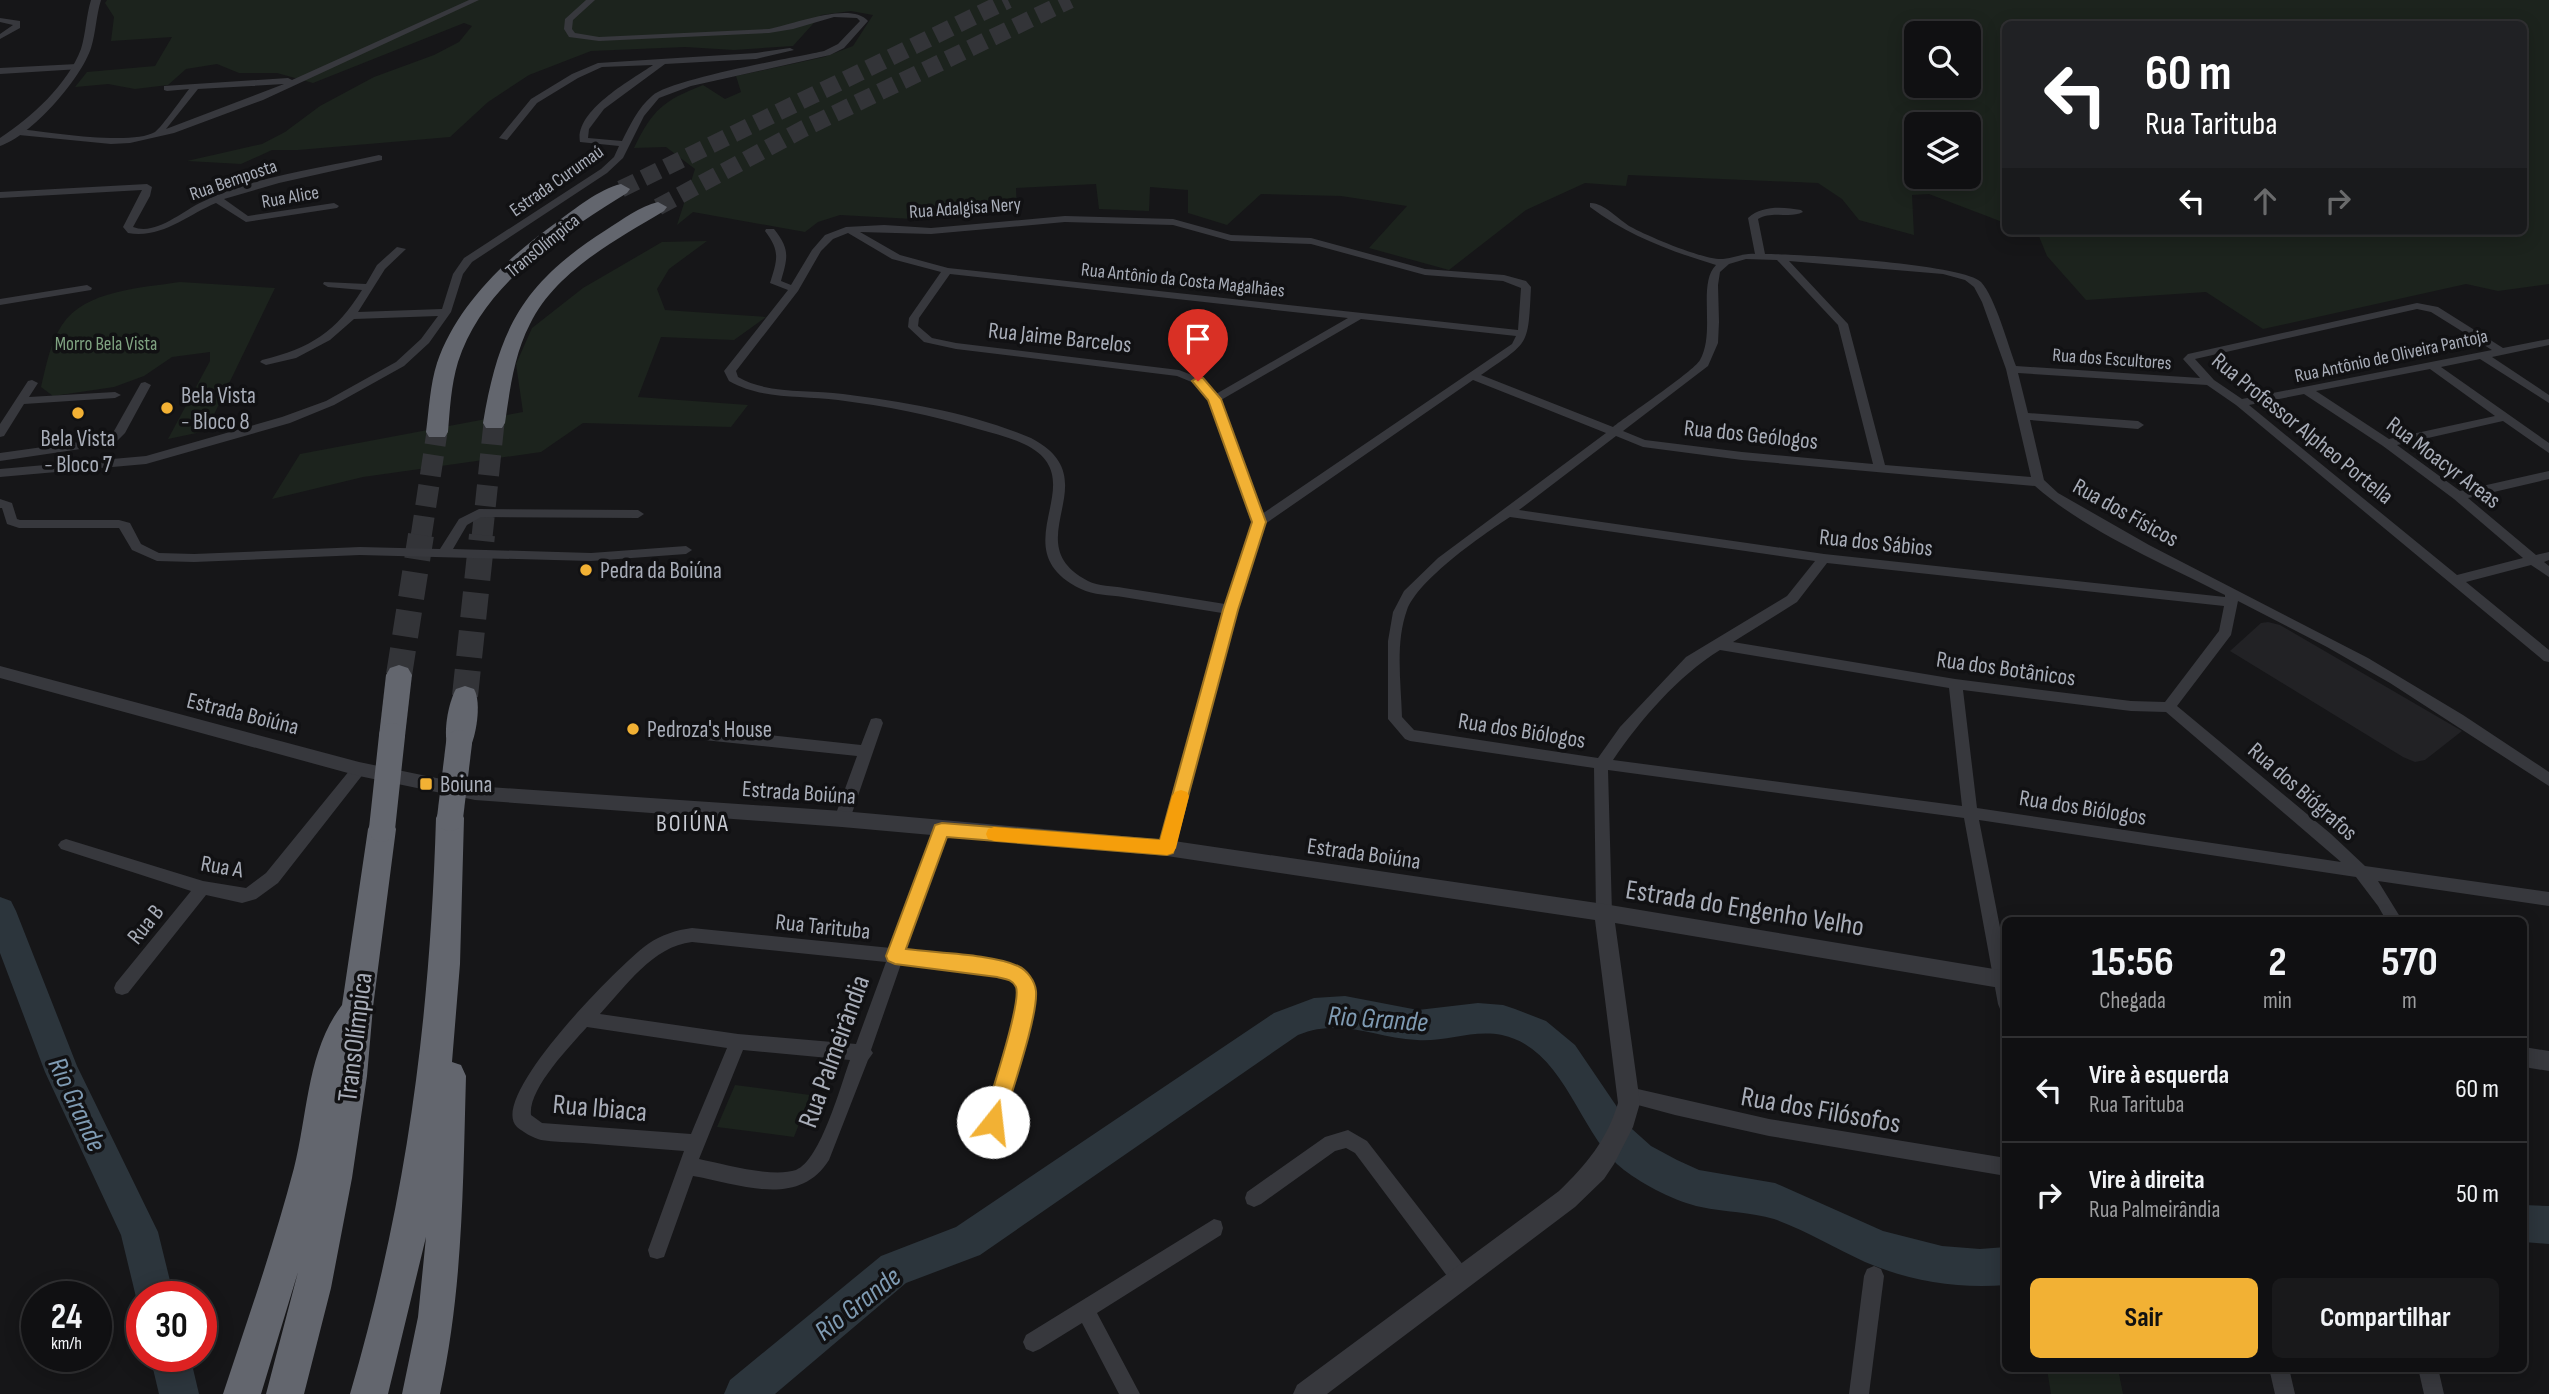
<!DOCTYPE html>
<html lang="pt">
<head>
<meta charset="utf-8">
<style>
	body { margin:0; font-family:"Sofia Sans Condensed",sans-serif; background:#19191b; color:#f1f3f6; height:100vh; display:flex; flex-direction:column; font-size:26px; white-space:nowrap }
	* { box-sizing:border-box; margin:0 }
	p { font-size:23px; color:#9c9d9f }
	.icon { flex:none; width:38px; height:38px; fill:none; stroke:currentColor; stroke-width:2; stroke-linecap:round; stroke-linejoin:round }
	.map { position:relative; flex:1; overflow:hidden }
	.sheet { position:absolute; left:2002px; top:917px; width:525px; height:455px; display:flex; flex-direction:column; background:#101012; border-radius:10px; box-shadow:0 4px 18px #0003,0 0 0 2px #303032 }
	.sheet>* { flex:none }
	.hud { position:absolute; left:2002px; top:21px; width:525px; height:214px; border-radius:10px; box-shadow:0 4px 18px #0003,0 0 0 2px #303032; background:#202124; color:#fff; overflow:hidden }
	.controls { position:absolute; left:1904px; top:21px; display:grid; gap:14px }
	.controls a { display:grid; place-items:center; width:77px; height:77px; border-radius:10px; background:#101012; box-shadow:0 4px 18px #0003,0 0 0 2px #303032; font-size:35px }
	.speed { position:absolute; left:21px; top:1281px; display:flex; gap:14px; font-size:35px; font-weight:700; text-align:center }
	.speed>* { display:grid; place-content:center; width:91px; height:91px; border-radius:50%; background:#101012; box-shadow:0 4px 18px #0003,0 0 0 2px #303032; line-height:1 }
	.speed small { font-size:18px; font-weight:400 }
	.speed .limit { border:10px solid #d22; background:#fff; color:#111 }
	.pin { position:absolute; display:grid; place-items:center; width:60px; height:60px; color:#fff; margin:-72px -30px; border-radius:50% 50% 50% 0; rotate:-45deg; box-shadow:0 0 7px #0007 }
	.pin .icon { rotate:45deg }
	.me { position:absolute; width:77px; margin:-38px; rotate:16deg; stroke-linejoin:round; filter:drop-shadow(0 0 5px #0008) }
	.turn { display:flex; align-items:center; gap:24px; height:147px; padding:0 28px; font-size:32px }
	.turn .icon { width:91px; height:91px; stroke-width:2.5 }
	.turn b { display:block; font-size:49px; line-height:60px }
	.lanes { display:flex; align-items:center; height:66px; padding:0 28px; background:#0003; justify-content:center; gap:35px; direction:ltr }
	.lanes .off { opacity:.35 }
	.eta { display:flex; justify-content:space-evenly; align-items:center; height:119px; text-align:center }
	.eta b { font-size:42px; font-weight:700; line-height:49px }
	.cta { display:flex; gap:14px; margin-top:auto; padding:14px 28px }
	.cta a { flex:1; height:80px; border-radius:10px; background:#f2b134; color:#111; font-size:28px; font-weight:700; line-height:80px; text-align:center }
	.cta a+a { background:#19191b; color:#f1f3f6 }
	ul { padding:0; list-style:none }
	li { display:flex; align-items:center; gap:21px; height:105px; padding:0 28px; border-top:2px solid #303032 }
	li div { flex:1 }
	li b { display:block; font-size:26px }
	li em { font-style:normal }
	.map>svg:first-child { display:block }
</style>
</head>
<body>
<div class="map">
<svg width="2549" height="1394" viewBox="0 0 2549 1394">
	<rect width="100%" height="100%" fill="#161618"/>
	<polygon fill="#222225" points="2268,622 2280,625 2462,731 2425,760 2415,762 2403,757 2230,651 2261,623"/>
	<g fill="#1c231d" fill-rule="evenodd">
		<path d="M107,0H2549V284L2498,291L2466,284L2263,329L2206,292L2086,300L2047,256L2038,234L2029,231H2524V24H2006L2005,223L1929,194L1912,195L1914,235L1859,220L1842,199L1818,183L1628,175L1626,186L1585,183L1526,210L1449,270L1369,248L1407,206L1341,196L1261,194L1227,225L1188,213V190L1150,187L1149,211L1099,209L1096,184L1016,188L1017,211L913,219L840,215L818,222L805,232L693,212L677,225L695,169L666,147L634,148C653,109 663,101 703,85L725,99L741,92L736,76L824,57L853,46L873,15L851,11L821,15L793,46L734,50L685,47L591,51L529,75L488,102L450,137L298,150H272L241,164L187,161L262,144L285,132L320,106L374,77L434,55L459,42L472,26L464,23L313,83L277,73H239L217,64L186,69L168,85L135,89L108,84L75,87L87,72L155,66L172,37L111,41L114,17L105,3ZM1916,33H1969V86H1916ZM1916,124H1969V177H1916Z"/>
		<polygon points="707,241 669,269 657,289 665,310 766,317 734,340 661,337 638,397 748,405 731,427 583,423 541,452 363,477 272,499 300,454 523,412 516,364 532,328 583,288 662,242"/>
		<path d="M180,282L275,288L206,431L168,439L210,361V352L172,357L144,376L114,387L53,396L41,387C46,366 50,343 62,325C85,290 141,288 180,282Z"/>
		<polygon points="735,1085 810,1095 794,1137 717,1127"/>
		<polygon points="2047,1369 2118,1369 2123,1394 2051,1394"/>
	</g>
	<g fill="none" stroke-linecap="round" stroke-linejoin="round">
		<g fill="#2c353c" fill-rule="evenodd">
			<polygon points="0,897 11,901 16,911 77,1066 158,1232 174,1297 142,1297 142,1311 136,1297 121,1235 45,1072 0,953"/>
			<path d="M1345,996L1418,1010L1478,1003L1503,1005L1515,1009L1546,1021L1575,1045L1632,1129L1651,1146L1677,1160L1699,1170L1775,1183L1883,1231L1942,1246L1980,1249L2006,1247V1285C1958,1289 1909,1281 1865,1262C1835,1248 1805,1230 1774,1219C1751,1212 1724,1212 1701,1207C1676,1202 1644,1185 1624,1170C1578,1134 1566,1049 1502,1035C1473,1029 1446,1042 1417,1040C1373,1038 1343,1017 1298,1035L980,1255L906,1283L775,1394H724L730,1380L881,1256L956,1227L1274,1013L1314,998Z"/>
			<polygon points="2524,1205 2549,1206 2549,1244 2524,1242"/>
			<polygon points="150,1356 190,1356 199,1394 159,1394"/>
		</g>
		<g stroke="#333438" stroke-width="17" stroke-dasharray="17 8" stroke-linecap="butt">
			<polyline points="621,189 1008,0"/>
			<polyline points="658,207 803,129 1070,0"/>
		</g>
		<g stroke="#333438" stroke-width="21" stroke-dasharray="21 10" stroke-linecap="butt">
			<polyline points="421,537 437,432"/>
			<polyline points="482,537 494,423"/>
		</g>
		<g stroke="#333438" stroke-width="26" stroke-dasharray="26 13" stroke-linecap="butt">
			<polyline points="399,675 421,535"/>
			<polyline points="465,696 482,535"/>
		</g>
		<g fill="#37383d" fill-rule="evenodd">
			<path d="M469,0H479L263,100L174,133L130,143L111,144L19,135L14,132L19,129C48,132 131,146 155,132C162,127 182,98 189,89L167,91L164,90V86L288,78L292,80ZM284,84L166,129L198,89Z"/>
			<path d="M586,0H595L573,20L572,29L575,33L599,37L769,29C794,24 851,1 868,21L844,48L830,55L691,86L659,98L644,116L623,158L607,173L472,262L463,274L451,312L429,343L404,366L334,405L290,423L146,464L0,477V469L146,456L282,417L326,401L396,362L421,339L438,316L354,319L330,340L296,358L266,365L260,362L262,360C311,348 336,332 362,290L328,287L323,284L324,282L366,284L377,265L397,247L406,249L385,269L358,312L442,309L453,274L464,258L601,169L614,157L619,146L580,142C574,111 631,80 653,65L602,67L578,78L537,103L507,140L499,138L531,99L572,74L598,63L756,53L790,48L794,50L756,59L665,64L604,109L589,129L588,138L622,141C630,125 638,108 652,96C671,79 792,58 824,51L838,44L860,21L857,18L834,17L793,29L769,33L599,41L569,37L564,29L565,19Z"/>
			<polygon points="0,18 20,21 20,28 0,39 0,34 13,25 0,22"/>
			<polygon points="77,64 80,65 80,69 0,74 0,68"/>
			<path d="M379,155L382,156V160L279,183L224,199L248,216L334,203L339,206L337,208L246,222L216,203C187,215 162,239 128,233L123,227L142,190L0,198V192L147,184L152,187L150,196L133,227C156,236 182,211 202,202C254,176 322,168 379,155Z"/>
			<path d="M1590,203C1603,202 1619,220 1631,227C1647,236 1706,261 1723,259C1734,258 1743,253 1755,254L1748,218C1762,205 1784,207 1801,210L1803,212C1790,219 1773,210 1758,219L1765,254C1798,254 1963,264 1981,282C1995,297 2008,345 2016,366L2200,378L2183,359L2188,354L2417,303L2438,307L2503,348L2549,339V345L2492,357L2549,395V403L2480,359L2441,367L2549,443V453L2503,421L2397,445L2460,491L2549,471V479L2468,498L2536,555L2549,552V560L2544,562L2549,566V577L2531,565L2466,582L2549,650V662L2544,661L2236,405L2207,385L2018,373L2028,413L2138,421L2144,425L2138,429L2030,420L2044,480L2058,493L2149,545L2368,658L2463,715L2549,772V786L2390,683L2327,647L2238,601L2231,635L2177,706L2331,834L2365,866L2549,892V906L2378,881L2402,920H2386L2378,906L2356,877L1979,820L2006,958V1011L2000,1009L1998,1004L1964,818L1608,770L1612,913L1610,918L1604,920L1598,918L1596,913L1594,768L1410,741L1405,739L1388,719V641L1393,612L1404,591L1438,558L1606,433L1473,380L1265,524L1237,610L1175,848L1172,852L1167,854L1162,852L1159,848L1222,613C1189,608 1156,602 1123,597C1110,595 1093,595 1081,589C997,548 1098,479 1024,444C1009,437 993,433 978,429C932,415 885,406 838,400C801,395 762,400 729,381L724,371L788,290L770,283C777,260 781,252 765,231L766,229H774C790,249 788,257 781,281L791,285L812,250L825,235L846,227L884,225L931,228L1065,216L1173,219L1231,235L1311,238L1425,269L1504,275L1526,281L1531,287C1528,347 1530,341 1481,375L1613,427C1628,415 1693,372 1700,360C1716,332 1697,284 1716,265C1670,251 1629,236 1590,207ZM1065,222L1173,225L1231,241L1311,244L1425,275L1503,281L1521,288L1518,330L948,268L900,255L860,232L931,234ZM848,233L892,259L941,272L909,318L908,327L924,342L956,349L1177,376L1194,383L1210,400L1253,522L1225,604C1192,599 1158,593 1124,588C1113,586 1098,586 1088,581C1013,542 1112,480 1031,438C972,413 906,402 843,394C809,389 769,395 738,377L736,371L798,291L821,251L833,239ZM1746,259L1777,260L1838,325L1873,464L1742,452L1645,440L1623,431L1708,366L1718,343L1719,322L1718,285L1720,272L1729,264ZM1789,261L1943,274L1965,280L1974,287L1982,302L2006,369L2031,477L1885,465L1848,324ZM950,274L1348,318L1216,394L1202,379L1179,370L956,343L932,338L918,326L919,318ZM2417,309L2431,312L2492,350L2242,399L2214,380L2195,359ZM1361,319L1516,336L1512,344L1262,514L1221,400ZM2430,369L2495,416L2389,439L2316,391ZM2304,394L2383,446L2454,499L2523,558L2457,575L2249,405ZM1616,436L1643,447L1742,460L2035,486C2086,531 2164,564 2225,595V597L1824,554L1519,510ZM1510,517L1815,561L1787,596L1686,657L1620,727L1598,758L1414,730L1402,717C1401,683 1395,643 1407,610C1418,580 1482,535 1510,517ZM1827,563L2224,606L2219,631L2165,702L2131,701L1955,679L1733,642L1797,602ZM1720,650L1949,688L1962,806L1613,760C1641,719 1678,676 1720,650ZM1963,690L2131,711L2166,712L2341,862L1977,808Z"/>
			<polygon points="87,285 92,288 91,290 0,305 0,299"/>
			<polygon points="32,380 38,383 29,397 115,392 121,395 115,398 24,404 4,436 0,437 0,424 28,381"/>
			<polygon points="145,382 151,385 125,433 114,444 0,461 0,453 107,438 114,431 141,383"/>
			<polygon points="0,499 12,503 17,519 20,520 119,520 130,523 141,544 159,553 194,554 360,547 440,549 459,519 479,509 638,510 644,514 638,518 481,517 467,525 453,549 591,553 686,546 692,550 686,554 591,561 360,555 194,562 157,561 132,550 119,528 19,528 7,524 2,508 0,508"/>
			<polygon points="876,718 881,719 883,723 850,819 847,823 842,825 837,823 834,819 857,756 675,737 670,735 668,731 670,727 675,725 861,745 871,719"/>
			<polygon points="359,763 364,765 366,769 364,773 278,883 256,899 242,903 206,895 128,993 122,995 116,993 114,988 116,983 191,891 61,849 58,845 61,841 66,839 203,881 246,888 266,873 354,765"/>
			<path d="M941,824L946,826L949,830L906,950L1014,965C1024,968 1032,978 1034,989C1038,1013 1010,1103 999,1128L993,1130L987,1128L984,1122C995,1085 1022,1024 1017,986L1010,979L901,964L871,1050L873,1053L868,1060L829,1160C798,1209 740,1184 693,1176L664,1257L657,1259L650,1257L648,1250L684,1151C650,1148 617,1146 583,1143C569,1142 554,1142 541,1140C533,1138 523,1132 517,1127C486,1098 622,962 648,944C661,935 676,930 692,928L891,948L933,830L936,826ZM692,942L886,962L856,1044L738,1034L600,1014C625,987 653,946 692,942ZM587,1027L727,1048L691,1134L542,1123L531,1115C528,1089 570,1046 587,1027ZM743,1050L850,1060C841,1084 821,1160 796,1170C772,1178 724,1164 699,1159Z"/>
			<polygon points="1629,1087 1769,1119 2006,1158 2006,1176 1769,1136 1675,1115 1623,1101 1620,1095 1623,1089"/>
			<polygon points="1348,1130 1367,1141 1467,1270 1470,1277 1467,1284 1460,1287 1453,1284 1355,1153 1346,1148 1335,1151 1261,1204 1254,1207 1247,1204 1245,1198 1247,1192 1325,1137"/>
			<polygon points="1214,1219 1221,1221 1223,1228 1221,1235 1097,1313 1140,1394 1119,1394 1082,1323 1040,1349 1033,1352 1026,1349 1023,1342 1026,1335"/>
			<polygon points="1874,1266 1881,1269 1884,1276 1869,1394 1849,1394 1864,1276 1867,1269"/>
			<polygon points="2269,1368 2289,1368 2295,1394 2275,1394"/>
			<polygon points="2418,1368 2438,1368 2444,1394 2424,1394"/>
		</g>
		<g fill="#37383d" fill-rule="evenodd">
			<path d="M91,0H101C96,16 96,32 91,48C81,79 31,136 0,146V138C31,118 68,84 81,49C86,33 86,16 91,0Z"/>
			<path d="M0,666L359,762L475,786L842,811L1167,840L1604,904L2006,971V989L1615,923L1640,1103L1633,1127L1614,1164L1604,1179L1575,1207L1327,1394H1293L1297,1385L1559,1191C1586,1165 1607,1140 1618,1103L1595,920L1167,856L842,827L475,800L359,776L0,678Z"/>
			<polygon points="2524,1047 2549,1051 2549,1071 2524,1067"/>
		</g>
		<g fill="#63666e" fill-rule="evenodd">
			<path d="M621,184L630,189L627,193C561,234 483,284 458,362C451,385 450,409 448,432L445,437H429L426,432C429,409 430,385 437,363C457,304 508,257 557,222C575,209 599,189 621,184Z"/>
			<path d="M658,202L667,207L664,211C616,240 556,271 530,324C514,355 510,389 505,423L502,428H486L483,423C499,328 523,283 606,230C622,220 640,206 658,202Z"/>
			<polygon points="399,665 408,668 412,675 405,736 402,743 392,746 382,743 379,736 386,675 390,668"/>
			<path d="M465,686L474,689C482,703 476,737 469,750L459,753L449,750C442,736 448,703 456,689Z"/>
			<path d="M450,807L460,810L464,818L460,964L452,1062L461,1065L466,1076C463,1183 463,1289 440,1394H402L418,1317L426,1237L388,1394H350C407,1199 430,1020 436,818L440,810Z"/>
			<path d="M382,817L392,821L396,829L373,1007L367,1076L352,1178L331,1288L304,1394H266L298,1272L261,1394H223C248,1319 274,1244 294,1168C308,1113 307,1051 342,1005L368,829L372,821Z"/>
		</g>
		<g stroke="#63666e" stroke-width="26">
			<polyline points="450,818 459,743"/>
			<polyline points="382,829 392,736"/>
		</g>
	</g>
	<path fill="#f2b134" stroke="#9d7322" stroke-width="2" d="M1198,377L1203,378L1221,399L1266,522L1238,610L1173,853L1167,855L947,837L906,949C936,953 993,954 1018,966C1027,970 1035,981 1036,991C1038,1017 1011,1093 1003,1122L1000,1129L993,1132L986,1129L983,1122C989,1100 1022,1002 1016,987C1012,979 1005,979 997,977L895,964L888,961L886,956L935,825L942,823L1160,840L1223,610L1252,522L1208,400L1192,381Z"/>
	<polygon fill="#f59e0b" points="1181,790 1187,792 1189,796 1176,848 1173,853 1167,855 994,841 988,839 986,834 988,829 994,827 1160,840 1172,796 1175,792"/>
	<g fill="#f2b134" stroke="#111113" stroke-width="2.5">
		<circle cx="167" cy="408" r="7"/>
		<circle cx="78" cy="413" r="7"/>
		<circle cx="586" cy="570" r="7"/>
		<circle cx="633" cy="729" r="7"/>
		<rect x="419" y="777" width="14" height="14" rx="3.5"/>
	</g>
	<g text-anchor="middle" stroke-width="7" stroke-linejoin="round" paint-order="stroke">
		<g font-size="19" fill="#a8adb8" stroke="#111113">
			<text transform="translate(233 179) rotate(-19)" y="7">Rua Bemposta</text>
			<text transform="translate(556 180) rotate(-35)" y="7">Estrada Curumaú</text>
			<text transform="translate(290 196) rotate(-10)" y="7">Rua Alice</text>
			<text transform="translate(965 207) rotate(-4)" y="7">Rua Adalgisa Nery</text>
			<text transform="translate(542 245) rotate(-39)" y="7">TransOlímpica</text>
			<text transform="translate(1183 279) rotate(6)" y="7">Rua Antônio da Costa Magalhães</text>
			<text transform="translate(2391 355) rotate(-12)" y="7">Rua Antônio de Oliveira Pantoja</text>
			<text transform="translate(2112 358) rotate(4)" y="7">Rua dos Escultores</text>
		</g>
		<g font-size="19" fill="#7fa381" stroke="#111113">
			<text x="106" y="350">Morro Bela Vista</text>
		</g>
		<g font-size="23" fill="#a8adb8" stroke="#111113">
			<text transform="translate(1060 337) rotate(6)" y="8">Rua Jaime Barcelos</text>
			<text transform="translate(2303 428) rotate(39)" y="8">Rua Professor Alpheo Portella</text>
			<text transform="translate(1751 434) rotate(6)" y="8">Rua dos Geólogos</text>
			<text transform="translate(2444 462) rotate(37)" y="8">Rua Moacyr Areas</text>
			<text transform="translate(2126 512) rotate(29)" y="8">Rua dos Físicos</text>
			<text transform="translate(1876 542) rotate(6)" y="8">Rua dos Sábios</text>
			<text transform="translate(2006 668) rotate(8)" y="8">Rua dos Botânicos</text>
			<text transform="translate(243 713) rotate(14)" y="8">Estrada Boiúna</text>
			<text transform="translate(1522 730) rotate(9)" y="8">Rua dos Biólogos</text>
			<text transform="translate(2303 791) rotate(41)" y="8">Rua dos Biógrafos</text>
			<text transform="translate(799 792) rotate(4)" y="8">Estrada Boiúna</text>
			<text transform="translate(2083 807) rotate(9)" y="8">Rua dos Biólogos</text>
			<text transform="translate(1364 853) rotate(8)" y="8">Estrada Boiúna</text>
			<text transform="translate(222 866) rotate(10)" y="8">Rua A</text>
			<text transform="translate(145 924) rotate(-51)" y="8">Rua B</text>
			<text transform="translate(823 926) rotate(6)" y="8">Rua Tarituba</text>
		</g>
		<g font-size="23" fill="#a8adb8" stroke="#111113" text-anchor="start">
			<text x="181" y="403">Bela Vista<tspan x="181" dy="26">- Bloco 8</tspan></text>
			<text x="78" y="446" text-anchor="middle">Bela Vista<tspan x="78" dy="26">- Bloco 7</tspan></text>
			<text x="600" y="578">Pedra da Boiúna</text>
			<text x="647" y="737">Pedroza's House</text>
			<text x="440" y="792">Boiuna</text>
		</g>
		<g font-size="24" letter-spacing="2" fill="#c9ccd4" stroke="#111113">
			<text x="693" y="831">BOIÚNA</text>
		</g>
		<g font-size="28" fill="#a8adb8" stroke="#111113">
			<text transform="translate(1745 907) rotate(9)" y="10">Estrada do Engenho Velho</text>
			<text transform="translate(354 1037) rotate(-83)" y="10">TransOlímpica</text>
			<text transform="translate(833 1051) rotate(-70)" y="10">Rua Palmeirândia</text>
			<text transform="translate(600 1107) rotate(5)" y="10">Rua Ibiaca</text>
			<text transform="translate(1821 1109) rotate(10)" y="10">Rua dos Filósofos</text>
		</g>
		<g font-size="28" font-style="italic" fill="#7f9bb3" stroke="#111113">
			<text transform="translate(1378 1018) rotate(4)" y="10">Rio Grande</text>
			<text transform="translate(78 1104) rotate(65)" y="10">Rio Grande</text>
			<text transform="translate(857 1303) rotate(-38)" y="10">Rio Grande</text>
		</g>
	</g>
</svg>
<div class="controls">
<a><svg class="icon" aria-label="search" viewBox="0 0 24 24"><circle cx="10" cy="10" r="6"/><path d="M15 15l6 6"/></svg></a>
<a><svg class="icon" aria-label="layers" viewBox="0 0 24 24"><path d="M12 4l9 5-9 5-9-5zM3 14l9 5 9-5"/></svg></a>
</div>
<div class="speed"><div>24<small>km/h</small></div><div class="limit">30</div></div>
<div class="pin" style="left:1198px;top:381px;background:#d93025"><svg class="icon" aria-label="arrive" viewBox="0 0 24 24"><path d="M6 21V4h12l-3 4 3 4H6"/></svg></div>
<svg class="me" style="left:993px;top:1122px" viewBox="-20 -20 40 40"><circle r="19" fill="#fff"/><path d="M0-13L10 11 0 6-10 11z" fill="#f2b134"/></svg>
<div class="hud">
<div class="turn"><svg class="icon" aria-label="left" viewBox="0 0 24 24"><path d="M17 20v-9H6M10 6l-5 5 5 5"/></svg><div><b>60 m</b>Rua Tarituba</div></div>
<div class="lanes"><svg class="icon" aria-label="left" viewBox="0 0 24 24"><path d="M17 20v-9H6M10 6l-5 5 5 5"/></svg><svg class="icon off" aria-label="ahead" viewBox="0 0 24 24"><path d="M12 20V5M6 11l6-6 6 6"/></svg><svg class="icon off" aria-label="right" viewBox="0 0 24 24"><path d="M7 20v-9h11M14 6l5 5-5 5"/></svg></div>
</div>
<section class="sheet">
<div class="eta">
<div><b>15:56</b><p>Chegada</p></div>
<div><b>2</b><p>min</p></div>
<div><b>570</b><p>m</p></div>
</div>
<ul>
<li><svg class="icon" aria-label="left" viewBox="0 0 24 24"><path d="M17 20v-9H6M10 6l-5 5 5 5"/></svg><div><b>Vire à esquerda</b><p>Rua Tarituba</p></div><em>60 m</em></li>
<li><svg class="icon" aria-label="right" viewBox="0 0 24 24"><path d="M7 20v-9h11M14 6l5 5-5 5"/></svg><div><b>Vire à direita</b><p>Rua Palmeirândia</p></div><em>50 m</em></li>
</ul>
<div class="cta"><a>Sair</a><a>Compartilhar</a></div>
</section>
</div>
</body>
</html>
